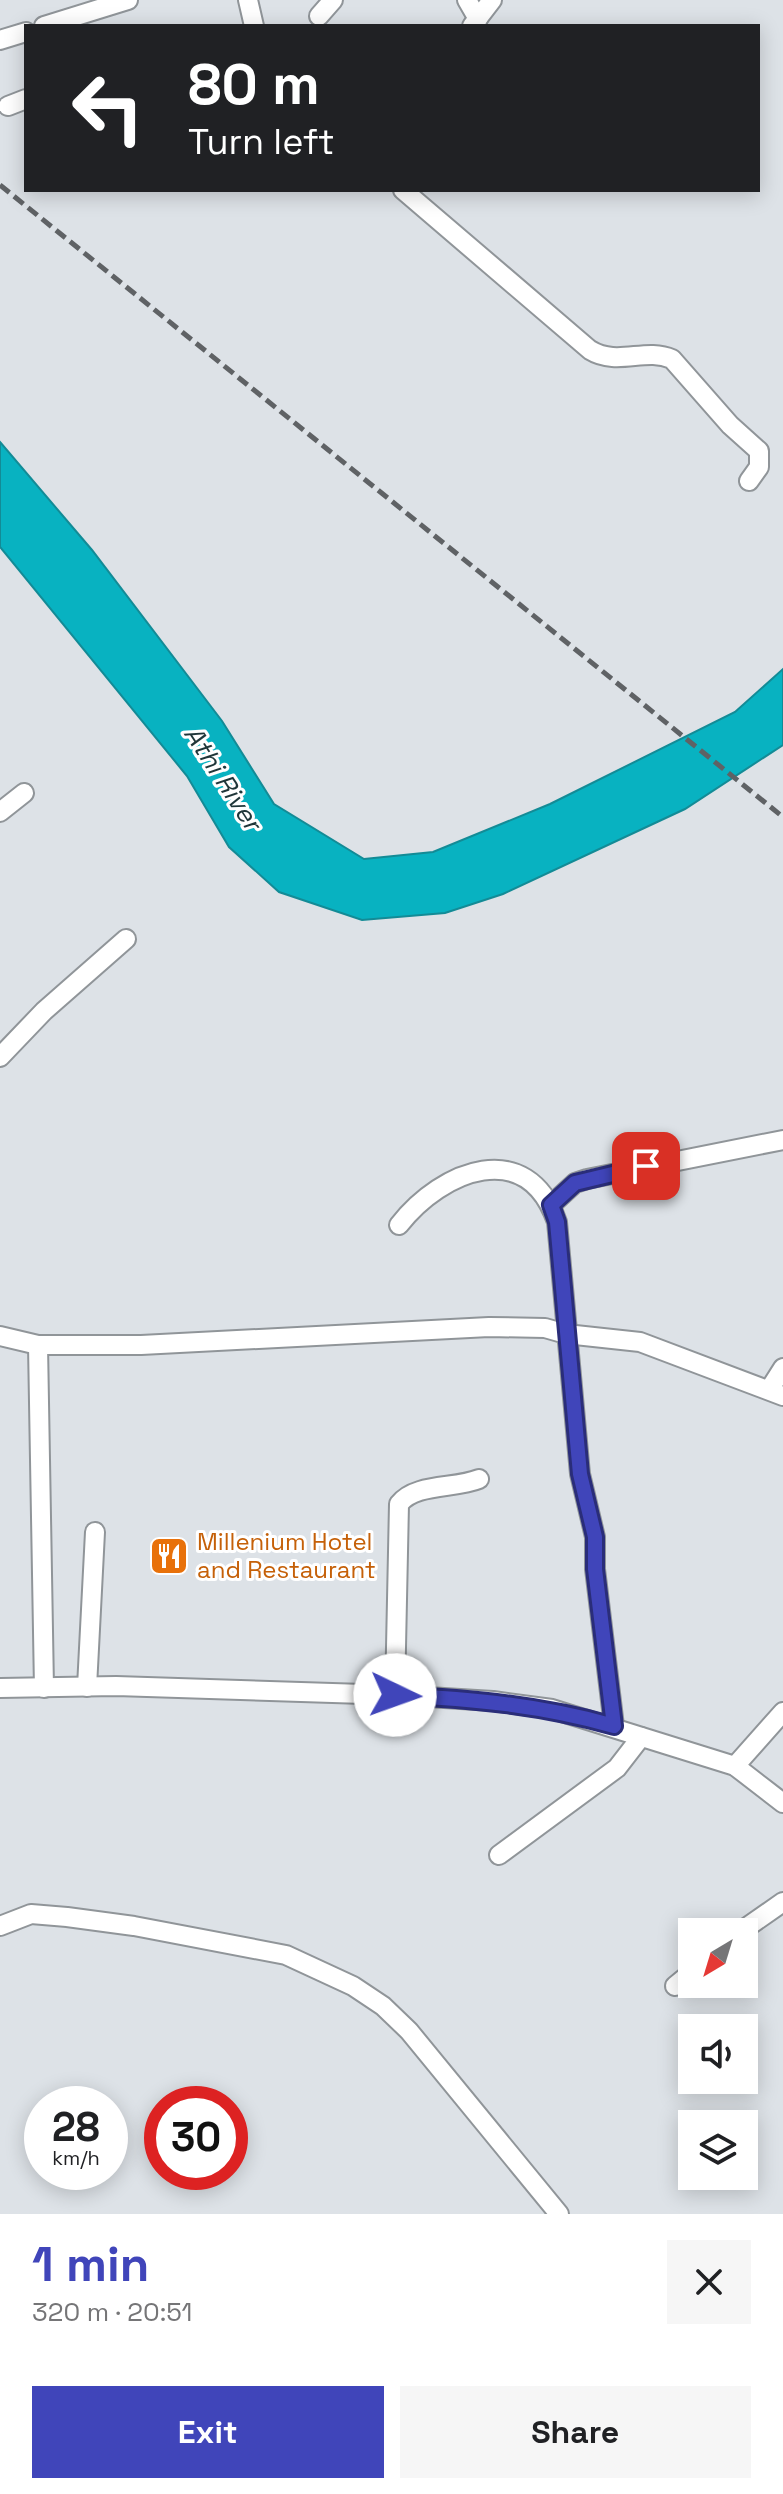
<!DOCTYPE html>
<html lang="en">
<head>
<meta charset="utf-8">
<style>
	body { margin:0; font-family:"Space Grotesk",sans-serif; background:#f6f6f6; color:#202124; height:100vh; display:flex; flex-direction:column; font-size:30px; white-space:nowrap }
	* { box-sizing:border-box; margin:0 }
	p { font-size:26px; color:#757577 }
	.icon { flex:none; width:44px; height:44px; fill:none; stroke:currentColor; stroke-width:2; stroke-linecap:round; stroke-linejoin:round }
	.map { position:relative; height:2214px; overflow:hidden }
	.panel { display:flex; flex-direction:column; background:#fff; flex:1 }
	.panel>* { flex:none }
	.hud { position:absolute; left:24px; top:24px; width:736px; height:168px; border-radius:0px; box-shadow:0 4px 20px #0003; background:#202124; color:#fff; overflow:hidden }
	.needle { width:52px; rotate:218deg }
	.fabs { position:absolute; left:678px; top:1918px; display:grid; gap:16px }
	.fabs a { display:grid; place-items:center; width:80px; height:80px; border-radius:0px; background:#fff; box-shadow:0 4px 20px #0003; font-size:40px }
	.speed { position:absolute; left:24px; top:2086px; display:flex; gap:16px; font-size:40px; font-weight:700; text-align:center }
	.speed>* { display:grid; place-content:center; width:104px; height:104px; border-radius:50%; background:#fff; box-shadow:0 4px 20px #0003; line-height:1 }
	.speed small { font-size:20px; font-weight:400 }
	.speed .limit { border:12px solid #d22; background:#fff; color:#111 }
	.pin { position:absolute; display:grid; place-items:center; width:68px; height:68px; color:#fff; margin:-34px; border-radius:16px; box-shadow:0 4px 12px #0006 }
	.me { position:absolute; width:88px; margin:-44px; rotate:93deg; stroke-linejoin:round; filter:drop-shadow(0 0 6px #0008) }
	.turn { display:flex; align-items:center; gap:28px; height:168px; padding:0 32px; font-size:36px }
	.turn .icon { width:104px; height:104px; stroke-width:2.5 }
	.turn b { display:block; font-size:56px; line-height:68px }
	.round { display:grid; place-items:center; flex:none; width:84px; height:84px; border-radius:0px; background:#f6f6f6 }
	.headline { display:flex; align-items:center; justify-content:space-between; height:136px; padding:0 32px }
	h1 { font-size:48px; font-weight:700; line-height:60px; color:#4045ba }
	.cta { display:flex; gap:16px; margin-top:auto; padding:16px 32px }
	.cta a { flex:1; height:92px; border-radius:0px; background:#4045ba; color:#fff; font-size:32px; font-weight:700; line-height:92px; text-align:center }
	.cta a+a { background:#f6f6f6; color:#202124 }
	.map>svg:first-child { display:block }
</style>
</head>
<body>
<div class="map">
<svg width="783" height="2214" viewBox="0 0 783 2214">
	<rect width="100%" height="100%" fill="#dde2e7"/>
	<polygon fill="#08b2c1" stroke="#138b96" stroke-width="2" points="0,442 92,550 222,721 274,804 364,859 433,852 550,804 735,712 783,669 783,745 685,809 503,894 445,913 362,920 279,892 229,847 187,776 0,547"/>
	<g fill="none" stroke-linecap="round" stroke-linejoin="round">
		<g stroke="#909599" stroke-width="22">
			<g id="minor">
				<polyline points="248,0 254,26"/>
				<polyline points="467,0 478,19"/>
				<polyline points="319,16 333,0"/>
				<polyline points="44,26 128,0"/>
				<polyline points="472,26 492,0"/>
				<polyline points="0,40 26,32"/>
				<polyline points="8,106 26,99"/>
				<path d="M403,190L590,350C618,367 645,347 672,359L730,425L759,451V467L749,481"/>
				<polyline points="0,812 24,793"/>
				<polyline points="0,1057 44,1011 126,939"/>
				<polyline points="551,1205 575,1183 587,1179 783,1140"/>
				<path d="M399,1225C442,1170 527,1136 557,1222L580,1474L595,1537V1569L614,1726"/>
				<polyline points="0,1336 38,1345 141,1345 489,1327 545,1328 566,1334 640,1342 783,1396"/>
				<polyline points="38,1345 44,1688"/>
				<polyline points="769,1390 783,1368"/>
				<polyline points="87,1687 95,1532"/>
				<polyline points="0,1688 116,1686 395,1695 493,1701 552,1709 735,1766 783,1803"/>
				<path d="M395,1695L399,1504C415,1483 455,1489 479,1479"/>
				<polyline points="735,1766 783,1712"/>
				<polyline points="499,1855 617,1768 641,1737"/>
				<polyline points="0,1926 31,1914 67,1917 134,1926 286,1955 353,1986 383,2006 409,2031 559,2214"/>
				<polyline points="740,1932 783,1902"/>
				<polyline points="675,1986 692,1972"/>
			</g>
		</g>
		<use href="#minor" stroke="#fff" stroke-width="18"/>
		<polyline stroke="#5f6265" stroke-width="5" stroke-dasharray="12 6" stroke-linecap="butt" points="0,185 783,817"/>
	</g>
	<g fill="none" stroke-linecap="round" stroke-linejoin="round">
		<g stroke="#2a2d79" stroke-width="20">
			<path id="route" d="M395,1695C471,1699 541,1705 614,1726L595,1569V1537L580,1474L557,1222L551,1205L575,1183L646,1166"/>
		</g>
		<use href="#route" stroke="#4045ba" stroke-width="14"/>
	</g>
	<defs>
		<g id="restaurant-square" transform="scale(2)"><rect x="-9" y="-9" width="18" height="18" rx="4" fill="#e8710a" stroke="#fff"/><path d="M-5-6h1v4h1v-4h1v4h1v-4h1v5L-1.5 .5V6h-2V.5L-5-1ZM5-6V6H3V1.5H1.5Q1.5-4 5-6Z" fill="#fff"/></g>
	</defs>
	<g fill-rule="evenodd">
		<use href="#restaurant-square" x="169" y="1556"/>
	</g>
	<g text-anchor="middle" stroke-width="6" stroke-linejoin="round" paint-order="stroke">
		<g font-size="24" fill="#c56008" stroke="#fff" text-anchor="start">
			<text x="197" y="1550">Millenium Hotel<tspan x="197" dy="28">and Restaurant</tspan></text>
		</g>
		<g font-size="26" font-style="italic" fill="#1f3639" stroke="#fff">
			<text transform="translate(223 778) rotate(57)" y="9">Athi River</text>
		</g>
	</g>
</svg>
<div class="fabs">
<a><svg class="needle" viewBox="-14 -14 28 28"><path d="M0-13l5 13h-10z" fill="#e53935"/><path d="M0 13l5-13h-10z" fill="#757577"/></svg></a>
<a><svg class="icon" aria-label="sound" viewBox="0 0 24 24"><path d="M4 9h4l5-4v14l-5-4H4zM17 9q2 3 0 6"/></svg></a>
<a><svg class="icon" aria-label="layers" viewBox="0 0 24 24"><path d="M12 4l9 5-9 5-9-5zM3 14l9 5 9-5"/></svg></a>
</div>
<div class="speed"><div>28<small>km/h</small></div><div class="limit">30</div></div>
<div class="pin" style="left:646px;top:1166px;background:#d93025"><svg class="icon" aria-label="arrive" viewBox="0 0 24 24"><path d="M6 21V4h12l-3 4 3 4H6"/></svg></div>
<svg class="me" style="left:395px;top:1695px" viewBox="-20 -20 40 40"><circle r="19" fill="#fff"/><path d="M0-13L10 11 0 6-10 11z" fill="#4045ba"/></svg>
<div class="hud">
<div class="turn"><svg class="icon" aria-label="left" viewBox="0 0 24 24"><path d="M17 20v-9H6M10 6l-5 5 5 5"/></svg><div><b>80 m</b>Turn left</div></div>
</div>
</div>
<section class="panel">
<div class="headline"><div><h1>1 min</h1><p>320 m · 20:51</p></div><a class="round"><svg class="icon" aria-label="close" viewBox="0 0 24 24"><path d="M6 6l12 12M18 6L6 18"/></svg></a></div>
<div class="cta"><a>Exit</a><a>Share</a></div>
</section>
</body>
</html>
